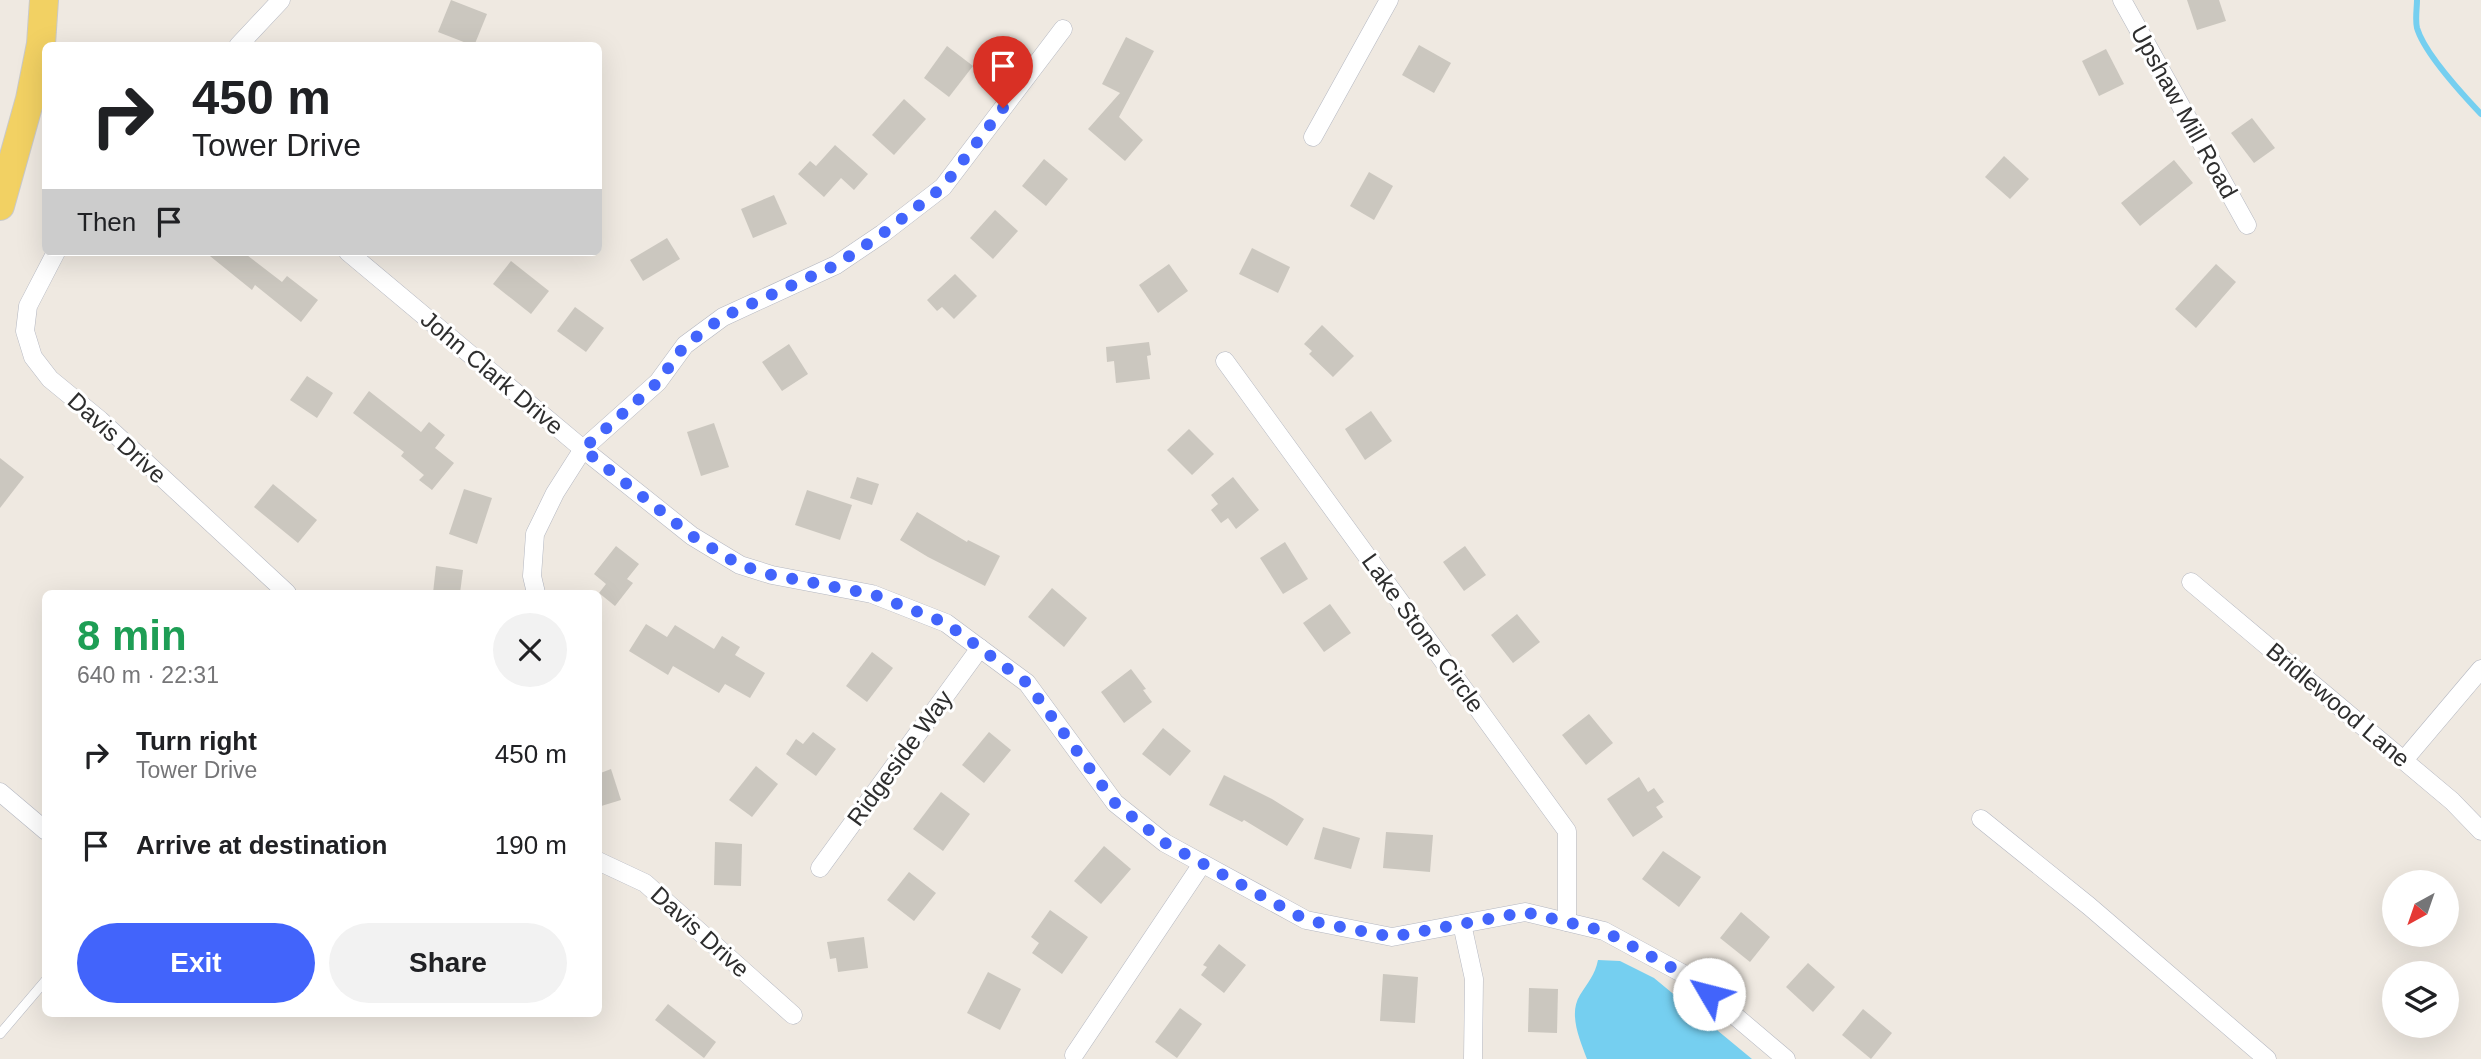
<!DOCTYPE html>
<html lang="en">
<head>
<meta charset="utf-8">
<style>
	body { margin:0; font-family:Arial,sans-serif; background:#f2f2f2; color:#202124; height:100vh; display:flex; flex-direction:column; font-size:26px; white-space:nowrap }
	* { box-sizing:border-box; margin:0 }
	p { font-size:23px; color:#757577 }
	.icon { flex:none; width:38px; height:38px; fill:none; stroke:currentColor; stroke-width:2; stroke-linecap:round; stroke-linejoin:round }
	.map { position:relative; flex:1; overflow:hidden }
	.panel { position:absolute; left:42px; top:590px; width:560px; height:427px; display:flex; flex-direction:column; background:#fff; border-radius:10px; box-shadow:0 7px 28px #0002 }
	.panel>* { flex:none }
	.top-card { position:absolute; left:42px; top:42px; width:560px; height:214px; border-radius:10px; box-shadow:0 7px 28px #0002; background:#fff; color:#202124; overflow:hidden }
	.needle { width:46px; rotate:220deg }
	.controls { position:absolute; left:2382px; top:870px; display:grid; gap:14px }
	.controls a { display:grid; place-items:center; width:77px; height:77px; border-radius:50%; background:#fff; box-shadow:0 7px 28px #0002; font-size:35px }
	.pin { position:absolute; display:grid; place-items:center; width:60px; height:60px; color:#fff; margin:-72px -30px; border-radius:50% 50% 50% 0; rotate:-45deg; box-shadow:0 0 7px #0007 }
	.pin .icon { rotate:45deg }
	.me { position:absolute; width:77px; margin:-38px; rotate:307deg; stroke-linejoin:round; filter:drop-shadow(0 0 5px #0008) }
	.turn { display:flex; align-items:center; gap:24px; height:147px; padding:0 35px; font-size:32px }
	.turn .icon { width:91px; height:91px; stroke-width:2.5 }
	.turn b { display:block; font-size:49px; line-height:60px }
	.then { display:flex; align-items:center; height:66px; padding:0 35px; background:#0003; gap:14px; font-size:26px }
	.round { display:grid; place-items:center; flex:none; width:74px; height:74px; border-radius:37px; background:#f2f2f2 }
	.overview { display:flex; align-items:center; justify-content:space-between; height:119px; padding:0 35px }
	h1 { font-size:42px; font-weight:600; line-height:52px; color:#1e9e55 }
	.button { display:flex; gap:14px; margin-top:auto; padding:14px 35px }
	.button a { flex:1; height:80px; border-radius:42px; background:#4264fb; color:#fff; font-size:28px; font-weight:600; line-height:80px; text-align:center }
	.button a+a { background:#f2f2f2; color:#202124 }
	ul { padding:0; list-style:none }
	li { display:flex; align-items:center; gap:21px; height:91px; padding:0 35px }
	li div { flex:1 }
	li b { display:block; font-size:26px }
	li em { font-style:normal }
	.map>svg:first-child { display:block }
</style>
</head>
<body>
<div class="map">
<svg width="2481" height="1059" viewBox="0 0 2481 1059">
	<rect width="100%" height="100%" fill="#efe9e1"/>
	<path fill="#75cff0" d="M1598,960L1620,961L1654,978L1752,1059H1587C1580,1040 1568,1014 1580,995C1588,982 1595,975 1598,960Z"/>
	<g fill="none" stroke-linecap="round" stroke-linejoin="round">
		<path stroke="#75cff0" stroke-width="6" d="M2417,0C2417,8 2415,20 2417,28C2424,52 2463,95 2481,114"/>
	</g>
	<g fill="#cbc7bf">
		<polygon points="451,0 487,14 474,46 438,32"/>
		<polygon points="2187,0 2219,0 2226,21 2197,30"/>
		<polygon points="1126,37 1154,51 1119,117 1143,140 1125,161 1088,129 1120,93 1102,84"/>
		<polygon points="1419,45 1451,63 1434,93 1402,75"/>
		<polygon points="947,46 973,66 949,97 924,78"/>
		<polygon points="2106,49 2124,84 2099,96 2082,61"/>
		<polygon points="904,99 926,119 894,155 872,135"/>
		<polygon points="2252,118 2275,148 2254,163 2231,133"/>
		<polygon points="835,145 868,174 854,190 841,178 824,197 798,174 810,161 816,166"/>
		<polygon points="2004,156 2029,179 2010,199 1985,177"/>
		<polygon points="1044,159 1068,179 1046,206 1022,186"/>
		<polygon points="2174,160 2193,183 2140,226 2121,203"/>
		<polygon points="1369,172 1393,186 1374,220 1350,206"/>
		<polygon points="774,195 787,224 753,238 741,209"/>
		<polygon points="995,210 1018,231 993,259 970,238"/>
		<polygon points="667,238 680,259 643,281 630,260"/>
		<polygon points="1252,248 1290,267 1278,293 1239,274"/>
		<polygon points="205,252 243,252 282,282 287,276 318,300 301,322 255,285 252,290"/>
		<polygon points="511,261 549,291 531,314 493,284"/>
		<polygon points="1169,264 1188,291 1158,313 1139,285"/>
		<polygon points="2216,264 2236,282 2196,328 2175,309"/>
		<polygon points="955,274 977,296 954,319 942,307 937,311 927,300"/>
		<polygon points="575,307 604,328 586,352 557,331"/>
		<polygon points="1322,325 1354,356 1333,377 1309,354 1312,351 1304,344"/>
		<polygon points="1149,342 1151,355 1147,356 1150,379 1116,383 1114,361 1107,362 1106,347"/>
		<polygon points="789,344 808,374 782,391 762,362"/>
		<polygon points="307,376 333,393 317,418 290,400"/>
		<polygon points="369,391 421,432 429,422 445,435 435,448 454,463 432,490 419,480 424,475 401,456 404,452 353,413"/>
		<polygon points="1371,411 1392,441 1365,460 1345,429"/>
		<polygon points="714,423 729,467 701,476 687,432"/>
		<polygon points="1189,429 1214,454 1192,475 1167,450"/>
		<polygon points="0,458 24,477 0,508"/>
		<polygon points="857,477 879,484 872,505 850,498"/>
		<polygon points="1233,477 1259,510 1236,529 1228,518 1221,523 1211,510 1218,504 1211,495"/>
		<polygon points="273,484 317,520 298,543 254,507"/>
		<polygon points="464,489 492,498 477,544 449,534"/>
		<polygon points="807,490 852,505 840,540 795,525"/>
		<polygon points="917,512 967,542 968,540 1000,556 985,586 928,557 900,540"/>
		<polygon points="1285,542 1308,579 1283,594 1260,558"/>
		<polygon points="616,546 639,564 627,579 633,583 615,606 599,593 606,584 594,574"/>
		<polygon points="1465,546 1486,575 1464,591 1443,562"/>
		<polygon points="436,566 463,570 460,593 433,593"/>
		<polygon points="1052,588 1087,618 1064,647 1028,617"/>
		<polygon points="1330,604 1351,633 1324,652 1303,623"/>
		<polygon points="1517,614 1540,642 1513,663 1491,635"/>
		<polygon points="646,624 667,637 675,625 714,649 722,636 740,647 735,655 765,673 750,698 725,684 719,693 673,666 668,675 629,651"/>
		<polygon points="872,652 893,668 867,702 846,686"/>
		<polygon points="1131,669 1146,689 1143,690 1152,702 1124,723 1101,692"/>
		<polygon points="1589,714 1613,743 1586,765 1562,735"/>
		<polygon points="1163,728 1191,751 1170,776 1142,754"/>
		<polygon points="813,732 836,749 816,776 786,754 796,739 803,744"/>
		<polygon points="989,732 1011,750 984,783 962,765"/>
		<polygon points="756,766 778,784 752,817 729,800"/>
		<polygon points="611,769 621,800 598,807 598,774"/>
		<polygon points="1224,775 1272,799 1304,819 1287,846 1244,820 1242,822 1209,805"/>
		<polygon points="1639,777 1648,792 1654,788 1664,802 1656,807 1663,817 1633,837 1607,799"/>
		<polygon points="941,792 970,814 943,851 913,829"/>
		<polygon points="1323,827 1360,838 1351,869 1314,859"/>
		<polygon points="1386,832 1433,835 1430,872 1383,868"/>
		<polygon points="715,842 742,844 741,886 714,885"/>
		<polygon points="1104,846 1131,869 1101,904 1074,881"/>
		<polygon points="1663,851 1701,877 1679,907 1642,879"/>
		<polygon points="909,872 936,893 914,921 887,900"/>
		<polygon points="1050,910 1088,937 1062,974 1032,953 1039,943 1031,937"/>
		<polygon points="1741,912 1770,937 1750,962 1720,938"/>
		<polygon points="864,937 868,968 838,972 836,958 830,959 827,942"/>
		<polygon points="1219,944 1246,965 1224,993 1201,975 1207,967 1203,965"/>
		<polygon points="1808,963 1835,987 1813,1012 1786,987"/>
		<polygon points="988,972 1021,989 1000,1030 967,1013"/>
		<polygon points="1383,974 1418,977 1415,1023 1380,1021"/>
		<polygon points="1529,988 1558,989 1557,1033 1528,1032"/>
		<polygon points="668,1004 716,1042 704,1058 655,1020"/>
		<polygon points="1180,1008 1202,1024 1177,1058 1155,1042"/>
		<polygon points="1863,1009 1892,1033 1871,1059 1842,1035"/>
	</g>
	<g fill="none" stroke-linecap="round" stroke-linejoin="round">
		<g stroke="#b4b7c1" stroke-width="10">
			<polyline id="service" points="0,1034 46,980"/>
		</g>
		<g stroke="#b4b7c1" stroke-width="19">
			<g id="minor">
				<polyline points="2122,0 2247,225"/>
				<polyline points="238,46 281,0"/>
				<polyline points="1313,137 1389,0"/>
				<polyline points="56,252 28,306 25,331 33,357 50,379 100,420 287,593"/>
				<polyline points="348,252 583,449 692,536 740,565 772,575 872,594 946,623 1027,683 1115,803 1165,843 1306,920 1392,937 1525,912 1604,931 1689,977 1786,1059"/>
				<polyline points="1225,361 1567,831 1567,922"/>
				<polyline points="2191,582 2452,801 2481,831"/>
				<polyline points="536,593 532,576 535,534 555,493 583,449 658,382 685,345 723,317 836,265 882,234 943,187 1063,29"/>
				<polyline points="2404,760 2481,669"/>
				<polyline points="0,792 46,831"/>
				<polyline points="1981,819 2089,906 2267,1059"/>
				<polyline points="598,861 645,883 793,1015"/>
				<polyline points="820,868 980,648"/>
				<polyline points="1462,924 1474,979 1473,1059"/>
				<polyline points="1074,1055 1202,864"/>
			</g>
		</g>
		<g stroke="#c9c9c9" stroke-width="30">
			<polyline id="primary" points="0,206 30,99 41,44 44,0"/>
		</g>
		<use href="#service" stroke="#fff" stroke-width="9"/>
		<use href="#minor" stroke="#fff" stroke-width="18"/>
		<use href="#primary" stroke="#f2d163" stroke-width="28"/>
	</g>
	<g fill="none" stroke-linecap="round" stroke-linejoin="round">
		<polyline stroke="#4264fb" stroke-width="12" stroke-dasharray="0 21.6" points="1003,108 943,187 882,234 836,265 723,317 685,345 658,382 583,449 692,536 740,565 772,575 872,594 946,623 1027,683 1115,803 1165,843 1306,920 1392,937 1525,912 1604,931 1689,977 1709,994"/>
	</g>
	<g text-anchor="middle" stroke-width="6" stroke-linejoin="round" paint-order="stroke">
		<g font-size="24" fill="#2e2e2e" stroke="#fff">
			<text transform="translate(2184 112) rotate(61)" y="8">Upshaw Mill Road</text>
			<text transform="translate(492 373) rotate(40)" y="8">John Clark Drive</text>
			<text transform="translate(117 438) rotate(42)" y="8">Davis Drive</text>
			<text transform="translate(1423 633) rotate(54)" y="8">Lake Stone Circle</text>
			<text transform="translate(2338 705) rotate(40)" y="8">Bridlewood Lane</text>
			<text transform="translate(900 758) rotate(-54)" y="8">Ridgeside Way</text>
			<text transform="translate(700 932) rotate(42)" y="8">Davis Drive</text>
		</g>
	</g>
</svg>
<div class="controls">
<a><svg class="needle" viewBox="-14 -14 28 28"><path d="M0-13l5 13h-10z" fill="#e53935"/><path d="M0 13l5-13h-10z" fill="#757577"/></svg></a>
<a><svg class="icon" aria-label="layers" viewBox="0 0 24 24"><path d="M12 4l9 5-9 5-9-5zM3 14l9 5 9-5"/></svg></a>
</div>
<div class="pin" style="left:1003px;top:108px;background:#d93025"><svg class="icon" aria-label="arrive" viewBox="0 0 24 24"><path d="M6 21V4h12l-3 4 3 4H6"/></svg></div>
<svg class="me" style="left:1709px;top:994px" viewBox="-20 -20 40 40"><circle r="19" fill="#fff"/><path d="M0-13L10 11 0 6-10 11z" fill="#4264fb"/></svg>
<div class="top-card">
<div class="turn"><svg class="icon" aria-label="right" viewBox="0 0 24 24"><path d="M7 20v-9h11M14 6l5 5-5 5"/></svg><div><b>450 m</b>Tower Drive</div></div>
<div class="then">Then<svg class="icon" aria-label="arrive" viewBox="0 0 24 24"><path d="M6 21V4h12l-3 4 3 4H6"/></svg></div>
</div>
<section class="panel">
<div class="overview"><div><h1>8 min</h1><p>640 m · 22:31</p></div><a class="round"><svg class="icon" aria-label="close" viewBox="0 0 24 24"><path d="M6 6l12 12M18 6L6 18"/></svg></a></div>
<ul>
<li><svg class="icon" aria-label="right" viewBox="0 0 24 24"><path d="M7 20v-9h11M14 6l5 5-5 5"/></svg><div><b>Turn right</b><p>Tower Drive</p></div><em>450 m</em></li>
<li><svg class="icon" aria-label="arrive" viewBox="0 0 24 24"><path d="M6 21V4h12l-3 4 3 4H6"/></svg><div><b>Arrive at destination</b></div><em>190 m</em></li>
</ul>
<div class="button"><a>Exit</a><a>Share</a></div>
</section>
</div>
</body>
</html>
